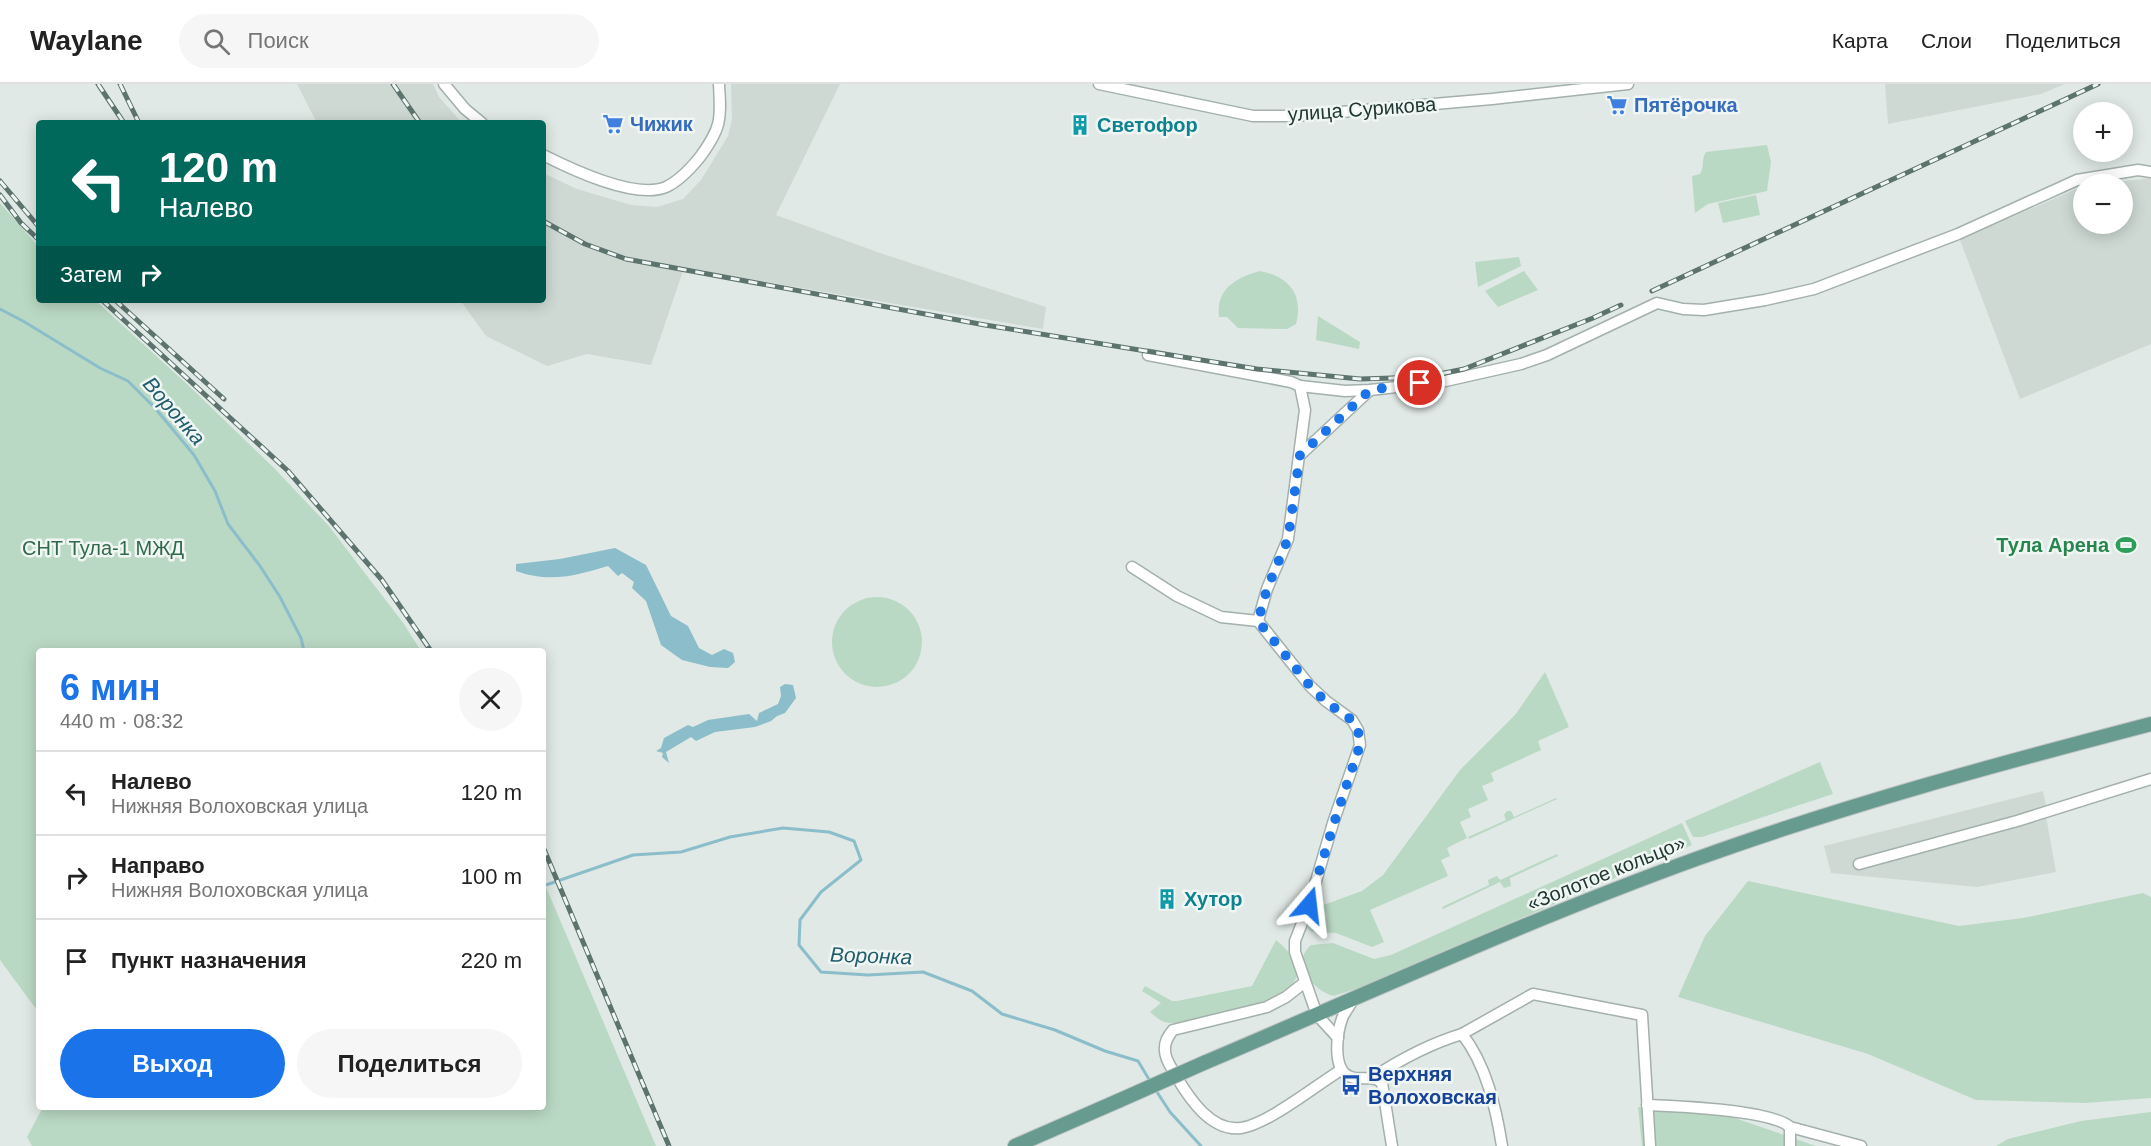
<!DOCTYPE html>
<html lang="ru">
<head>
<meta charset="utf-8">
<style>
	body { margin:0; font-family:Arial,sans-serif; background:#f6f6f6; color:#222; height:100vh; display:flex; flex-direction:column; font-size:22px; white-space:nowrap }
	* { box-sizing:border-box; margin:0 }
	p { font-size:20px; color:#767676 }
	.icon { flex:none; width:33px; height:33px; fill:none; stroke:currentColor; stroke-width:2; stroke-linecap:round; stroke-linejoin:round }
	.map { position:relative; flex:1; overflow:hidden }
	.sheet { position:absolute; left:36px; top:564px; width:510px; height:462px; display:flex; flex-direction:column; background:#fff; border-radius:6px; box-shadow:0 3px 15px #0003 }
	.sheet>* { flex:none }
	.banner { position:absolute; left:36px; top:36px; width:510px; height:183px; border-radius:6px; box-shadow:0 3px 15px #0003; background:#00695c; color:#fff; overflow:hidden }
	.buttons { position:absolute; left:2073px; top:18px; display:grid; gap:12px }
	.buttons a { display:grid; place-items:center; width:60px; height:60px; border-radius:50%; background:#fff; box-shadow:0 3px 15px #0003; font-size:30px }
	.pin { position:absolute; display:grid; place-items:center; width:51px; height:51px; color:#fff; margin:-26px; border:3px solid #fff; border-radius:50%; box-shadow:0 2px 6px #0007 }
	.me { position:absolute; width:66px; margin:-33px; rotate:17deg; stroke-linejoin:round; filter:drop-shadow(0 0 4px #0008) }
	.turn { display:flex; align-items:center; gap:21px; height:126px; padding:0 24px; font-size:27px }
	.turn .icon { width:78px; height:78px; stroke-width:2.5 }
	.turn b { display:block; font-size:42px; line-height:51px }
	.then { display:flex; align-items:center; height:57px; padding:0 24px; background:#0003; gap:12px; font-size:22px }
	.round { display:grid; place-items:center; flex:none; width:63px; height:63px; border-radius:32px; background:#f6f6f6 }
	.headline { display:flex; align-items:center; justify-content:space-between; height:102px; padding:0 24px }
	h1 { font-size:36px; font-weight:800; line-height:45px; color:#1a73e8 }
	.button { display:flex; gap:12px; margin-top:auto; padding:12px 24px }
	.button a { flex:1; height:69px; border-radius:36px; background:#1a73e8; color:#fff; font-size:24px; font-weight:800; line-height:69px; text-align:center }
	.button a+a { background:#f6f6f6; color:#222 }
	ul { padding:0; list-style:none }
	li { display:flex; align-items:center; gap:18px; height:84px; padding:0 24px; border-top:2px solid #e0e0e0 }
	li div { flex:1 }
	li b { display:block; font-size:22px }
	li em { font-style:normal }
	header { display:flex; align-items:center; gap:36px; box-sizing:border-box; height:84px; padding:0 30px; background:#fff; border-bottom:2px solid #e0e0e0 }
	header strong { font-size:28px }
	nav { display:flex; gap:33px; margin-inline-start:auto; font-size:21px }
	.search { width:420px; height:54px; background:#f6f6f6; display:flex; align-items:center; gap:15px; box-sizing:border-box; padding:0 21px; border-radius:33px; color:#767676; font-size:22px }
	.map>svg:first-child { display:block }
</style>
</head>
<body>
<header>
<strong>Waylane</strong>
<div class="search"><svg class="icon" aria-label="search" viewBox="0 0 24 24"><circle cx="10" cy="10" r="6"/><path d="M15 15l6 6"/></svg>Поиск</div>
<nav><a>Карта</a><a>Слои</a><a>Поделиться</a></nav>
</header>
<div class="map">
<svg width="2151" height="1062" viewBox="0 0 2151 1062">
	<rect width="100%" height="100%" fill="#e0e9e5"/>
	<g fill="#ced9d4">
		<polygon points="297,0 433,0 439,13 462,39 317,39"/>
		<polygon points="731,0 840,0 776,131 880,169 1046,223 1043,245 684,184 651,281 587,270 547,282 486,252 460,216 543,216 543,89 577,105 631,121 657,123 683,115 701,96 728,52 732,35"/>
		<polygon points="1885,0 2065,0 2041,10 1888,40"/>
		<polygon points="2151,94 2151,260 2020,315 1960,156 2083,102 2084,140 2122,140 2122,100 2098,100"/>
		<polygon points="2043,707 2047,726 2045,727 2056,788 1977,803 1831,789 1824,762"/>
	</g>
	<g fill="#bad9c4">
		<path d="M1767,61L1771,78L1767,107L1708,120L1695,129L1692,92L1700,90C1705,83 1701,75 1706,68Z"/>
		<polygon points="1756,111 1760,131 1723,139 1718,119"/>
		<polygon points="0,119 39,163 39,216 95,216 189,302 274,384 328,441 404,540 421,567 39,567 39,929 0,876"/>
		<polygon points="1519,173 1521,182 1478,203 1475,178"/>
		<path d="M1260,187C1288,192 1304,210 1296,240L1287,245L1238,244L1227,233H1219C1216,204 1236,194 1260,187Z"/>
		<polygon points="1524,187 1538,206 1498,223 1485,207"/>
		<polygon points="1318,232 1360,258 1359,265 1316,256"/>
		<circle cx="877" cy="558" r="45"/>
		<polygon points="1545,588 1569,643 1538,657 1541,666 1491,689 1494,697 1482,702 1488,716 1468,725 1471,733 1460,738 1467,754 1447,764 1450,772 1441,776 1448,792 1370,826 1384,858 1372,863 1336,849 1312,848 1308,845 1307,838 1312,825 1362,807 1383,791 1460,686 1515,631"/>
		<polygon points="1820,678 1833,710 1702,753 1693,753 1685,737"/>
		<polygon points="1556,714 1557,715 1469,755 1468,753 1506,736 1504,731 1507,727 1511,727 1514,733"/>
		<path d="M1682,739L1692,761L1358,904L1334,912C1313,907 1290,879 1311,861L1333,859L1374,875L1391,871Z"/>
		<polygon points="1557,770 1558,772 1510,794 1511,802 1504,804 1500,798 1443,825 1442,823 1489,801 1488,796 1497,792 1500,796"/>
		<polygon points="543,796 656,1062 32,1062 27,1053 43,1023 543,1023"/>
		<polygon points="1748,797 1959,842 2023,834 2143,809 2151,813 2151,1014 2085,1019 1976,1016 1868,970 1678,913 1705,852"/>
		<path d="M1276,856C1337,907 1250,923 1212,931C1199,933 1184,939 1171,939C1162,939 1157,934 1150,928L1161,919L1142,907L1145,902L1172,917H1177L1252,902Z"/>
		<polygon points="1638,1023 1723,1030 1816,1062 1642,1062"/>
		<polygon points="2151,1028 2151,1062 1996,1062 2008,1055 2081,1037"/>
	</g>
	<g fill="#8cbdca">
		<path d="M615,464L646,481L671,532L688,542L699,564L712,571L724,565L733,569L735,578L728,584L710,583L682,576L661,561L646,517L632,504L634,498L622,489L618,492L608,482C574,492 550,499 516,487V480L560,475Z"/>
		<polygon points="785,600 793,601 796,614 785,629 777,632 771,637 755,643 715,648 696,657 691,653 666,668 669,679 662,673 663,669 656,667 661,664 664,654 688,641 693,643 708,636 749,630 757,637 759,629 778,620 781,612 780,603"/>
	</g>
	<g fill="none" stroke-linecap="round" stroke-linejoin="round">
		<g stroke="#8cbdca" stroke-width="3">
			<polyline points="0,225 23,237 100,284 128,297 155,324 194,371 215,407 228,440 260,482 280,513 301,554 304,567"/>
			<polyline points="543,802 633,771 681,768 730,753 783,744 829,748 854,757 861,776 821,808 800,836 799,861 821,888 868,891 923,888 972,907 1002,930 1055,946 1105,967 1138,977 1150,997"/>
			<polyline points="1155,1005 1170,1028 1201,1062"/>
		</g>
		<g stroke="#a3b0ac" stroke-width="13">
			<g id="minor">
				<polyline points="444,0 465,25 482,39"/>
				<polyline points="1099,0 1253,32 1295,32 1492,15 1628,0"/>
				<path d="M543,71C571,85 635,116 666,103C679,97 691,84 700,73C722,43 721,35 719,0"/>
				<polyline points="1148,271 1291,298 1300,302 1345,307 1370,306 1441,298 1521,280 1547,271 1657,219 1683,225 1704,226 1765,216 1814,205 1958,150 2077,96 2138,86 2151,88"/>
				<polyline points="1300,371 1370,306"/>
				<polyline points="1132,483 1177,512 1221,533 1258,537"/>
				<polyline points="1258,537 1310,602 1326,617 1352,636 1358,646 1360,661 1333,739 1309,821 1295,857 1295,868 1317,931 1338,954"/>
				<polyline points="1258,537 1267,505 1288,455 1305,326 1300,302"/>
				<polyline points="1859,780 2017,737 2151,695"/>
				<path d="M1305,898L1286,913L1267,923L1173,946C1168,952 1164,958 1165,967C1165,976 1172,984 1176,992C1189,1014 1211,1048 1241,1044C1268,1040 1315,1002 1341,986"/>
				<path d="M1353,916C1350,921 1346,927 1343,932C1337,947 1331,987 1351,993C1362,997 1373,990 1382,999L1392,1062"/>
				<polyline points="1462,950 1533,910 1642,931 1650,1062"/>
				<path d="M1372,994C1401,975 1429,960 1462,950C1486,980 1496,1024 1502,1062"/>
				<path d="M1647,1021C1674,1022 1772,1026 1790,1043L1861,1062"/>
				<polyline points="1790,1062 1790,1043"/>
			</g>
		</g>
		<g stroke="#bdc3c2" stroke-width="16">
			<g id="major">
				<path d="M1206,978C1369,909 1530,835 1696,775C1845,721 1998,680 2151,640"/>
				<polyline points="1015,1062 1118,1017"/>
			</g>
		</g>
		<use href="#minor" stroke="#fff" stroke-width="10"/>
		<use href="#major" stroke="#689b90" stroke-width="14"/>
		<g stroke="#5c736e" stroke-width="5">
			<g id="rail">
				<polyline points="98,0 124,39"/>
				<polyline points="120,0 139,39"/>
				<polyline points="393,0 420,39"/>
				<polyline points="0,97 39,143"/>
				<polyline points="0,111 21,139 39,156"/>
				<polyline points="543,137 585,160 626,175 985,241 1257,285 1360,295 1425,293 1464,285 1593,234 1621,221"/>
				<polyline points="1652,207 2098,0"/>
				<polyline points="102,216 288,387 382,496 431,567"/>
				<polyline points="115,216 224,315"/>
				<polyline points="543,763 669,1062"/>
			</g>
		</g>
		<use href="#rail" stroke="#f0f6f3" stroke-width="3" stroke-dasharray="9" stroke-linecap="butt"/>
		<g stroke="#bdc3c2" stroke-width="16" stroke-linecap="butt">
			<polyline id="major-bridge" points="1118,1017 1206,978"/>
		</g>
		<use href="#major-bridge" stroke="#689b90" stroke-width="14"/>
	</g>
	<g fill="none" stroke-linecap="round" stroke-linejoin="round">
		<polyline stroke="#1a73e8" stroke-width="10" stroke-dasharray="0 18" points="1309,821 1334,739 1360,661 1358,646 1352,636 1326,618 1310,602 1258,537 1267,505 1288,455 1300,371 1370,306 1420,299"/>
	</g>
	<defs>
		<g id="supermarket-bare" transform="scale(1.62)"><path d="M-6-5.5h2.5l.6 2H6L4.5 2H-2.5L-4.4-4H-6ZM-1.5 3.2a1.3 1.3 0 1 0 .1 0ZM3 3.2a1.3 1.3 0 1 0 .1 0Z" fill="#3f7fe0" stroke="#f0f6f3" stroke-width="2.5" paint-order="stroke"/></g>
		<g id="building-bare" transform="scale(1.62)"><path d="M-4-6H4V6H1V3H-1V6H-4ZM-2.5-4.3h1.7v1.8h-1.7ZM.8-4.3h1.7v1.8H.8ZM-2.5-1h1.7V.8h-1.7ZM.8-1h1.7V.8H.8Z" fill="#0f9aa8" stroke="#f0f6f3" stroke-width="2.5" paint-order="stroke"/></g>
		<g id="stadium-bare" transform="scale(1.62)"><path d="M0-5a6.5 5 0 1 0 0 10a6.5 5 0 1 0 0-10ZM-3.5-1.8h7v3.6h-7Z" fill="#2e9e5b" stroke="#f0f6f3" stroke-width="2.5" paint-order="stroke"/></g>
		<g id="bus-bare" transform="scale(1.62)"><path d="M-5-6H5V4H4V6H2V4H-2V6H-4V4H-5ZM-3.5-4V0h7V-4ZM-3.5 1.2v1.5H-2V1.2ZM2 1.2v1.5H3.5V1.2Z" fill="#1a4fb4" stroke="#f0f6f3" stroke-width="2.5" paint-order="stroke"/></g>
	</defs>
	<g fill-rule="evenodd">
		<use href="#supermarket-bare" x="1617" y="21"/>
		<use href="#supermarket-bare" x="613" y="40"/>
		<use href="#building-bare" x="1080" y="41"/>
		<use href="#stadium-bare" x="2126" y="461"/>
		<use href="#building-bare" x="1167" y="815"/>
		<use href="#bus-bare" x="1351" y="1001"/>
	</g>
	<g text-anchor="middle" stroke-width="5" stroke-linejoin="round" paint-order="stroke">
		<g font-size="20" font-weight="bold" fill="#366cbe" stroke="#f0f6f3" text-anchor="start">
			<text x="1634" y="28">Пятёрочка</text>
			<text x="630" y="47">Чижик</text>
		</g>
		<g font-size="20" fill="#223833" stroke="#f0f6f3">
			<text transform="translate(1362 25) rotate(-4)" y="7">улица Сурикова</text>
			<text transform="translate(1606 789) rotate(-22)" y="7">«Золотое кольцо»</text>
		</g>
		<g font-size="20" font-weight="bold" fill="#0d838f" stroke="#f0f6f3" text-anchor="start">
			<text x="1097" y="48">Светофор</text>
			<text x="1184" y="822">Хутор</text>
		</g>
		<g font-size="20" font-weight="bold" fill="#27864d" stroke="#f0f6f3" text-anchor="end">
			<text x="2109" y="468">Тула Арена</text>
		</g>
		<g font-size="20" fill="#306a4a" stroke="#f0f6f3">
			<text x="103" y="471">СНТ Тула-1 МЖД</text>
		</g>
		<g font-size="20" font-weight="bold" fill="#164399" stroke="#f0f6f3" text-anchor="start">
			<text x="1368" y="997">Верхняя<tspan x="1368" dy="23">Волоховская</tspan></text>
		</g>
		<g font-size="21" font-style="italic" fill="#225d6d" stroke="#f0f6f3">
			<text transform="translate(174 327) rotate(49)" y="7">Воронка</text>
			<text transform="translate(871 872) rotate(2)" y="7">Воронка</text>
		</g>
	</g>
</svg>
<div class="buttons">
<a>+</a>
<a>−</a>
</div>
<div class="pin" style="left:1420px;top:299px;background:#d93025"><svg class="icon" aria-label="arrive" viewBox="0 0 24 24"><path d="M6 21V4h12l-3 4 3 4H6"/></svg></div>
<svg class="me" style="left:1309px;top:821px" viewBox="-20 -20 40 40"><path d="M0-17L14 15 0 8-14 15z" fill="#1a73e8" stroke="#fff" stroke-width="4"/></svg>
<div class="banner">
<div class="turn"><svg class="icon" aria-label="left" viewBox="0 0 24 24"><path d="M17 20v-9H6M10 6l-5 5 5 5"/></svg><div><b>120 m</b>Налево</div></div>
<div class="then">Затем<svg class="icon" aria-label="right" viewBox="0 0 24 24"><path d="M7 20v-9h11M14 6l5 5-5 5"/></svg></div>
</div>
<section class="sheet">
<div class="headline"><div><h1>6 мин</h1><p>440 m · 08:32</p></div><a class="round"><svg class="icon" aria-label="close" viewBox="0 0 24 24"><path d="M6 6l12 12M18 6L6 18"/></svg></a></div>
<ul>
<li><svg class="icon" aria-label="left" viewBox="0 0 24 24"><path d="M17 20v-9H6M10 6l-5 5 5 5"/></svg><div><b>Налево</b><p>Нижняя Волоховская улица</p></div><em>120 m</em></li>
<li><svg class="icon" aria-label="right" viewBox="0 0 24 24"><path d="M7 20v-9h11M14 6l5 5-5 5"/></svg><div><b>Направо</b><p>Нижняя Волоховская улица</p></div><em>100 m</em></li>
<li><svg class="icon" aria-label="arrive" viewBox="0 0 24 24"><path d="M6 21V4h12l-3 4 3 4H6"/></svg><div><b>Пункт назначения</b></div><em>220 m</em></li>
</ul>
<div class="button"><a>Выход</a><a>Поделиться</a></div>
</section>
</div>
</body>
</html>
